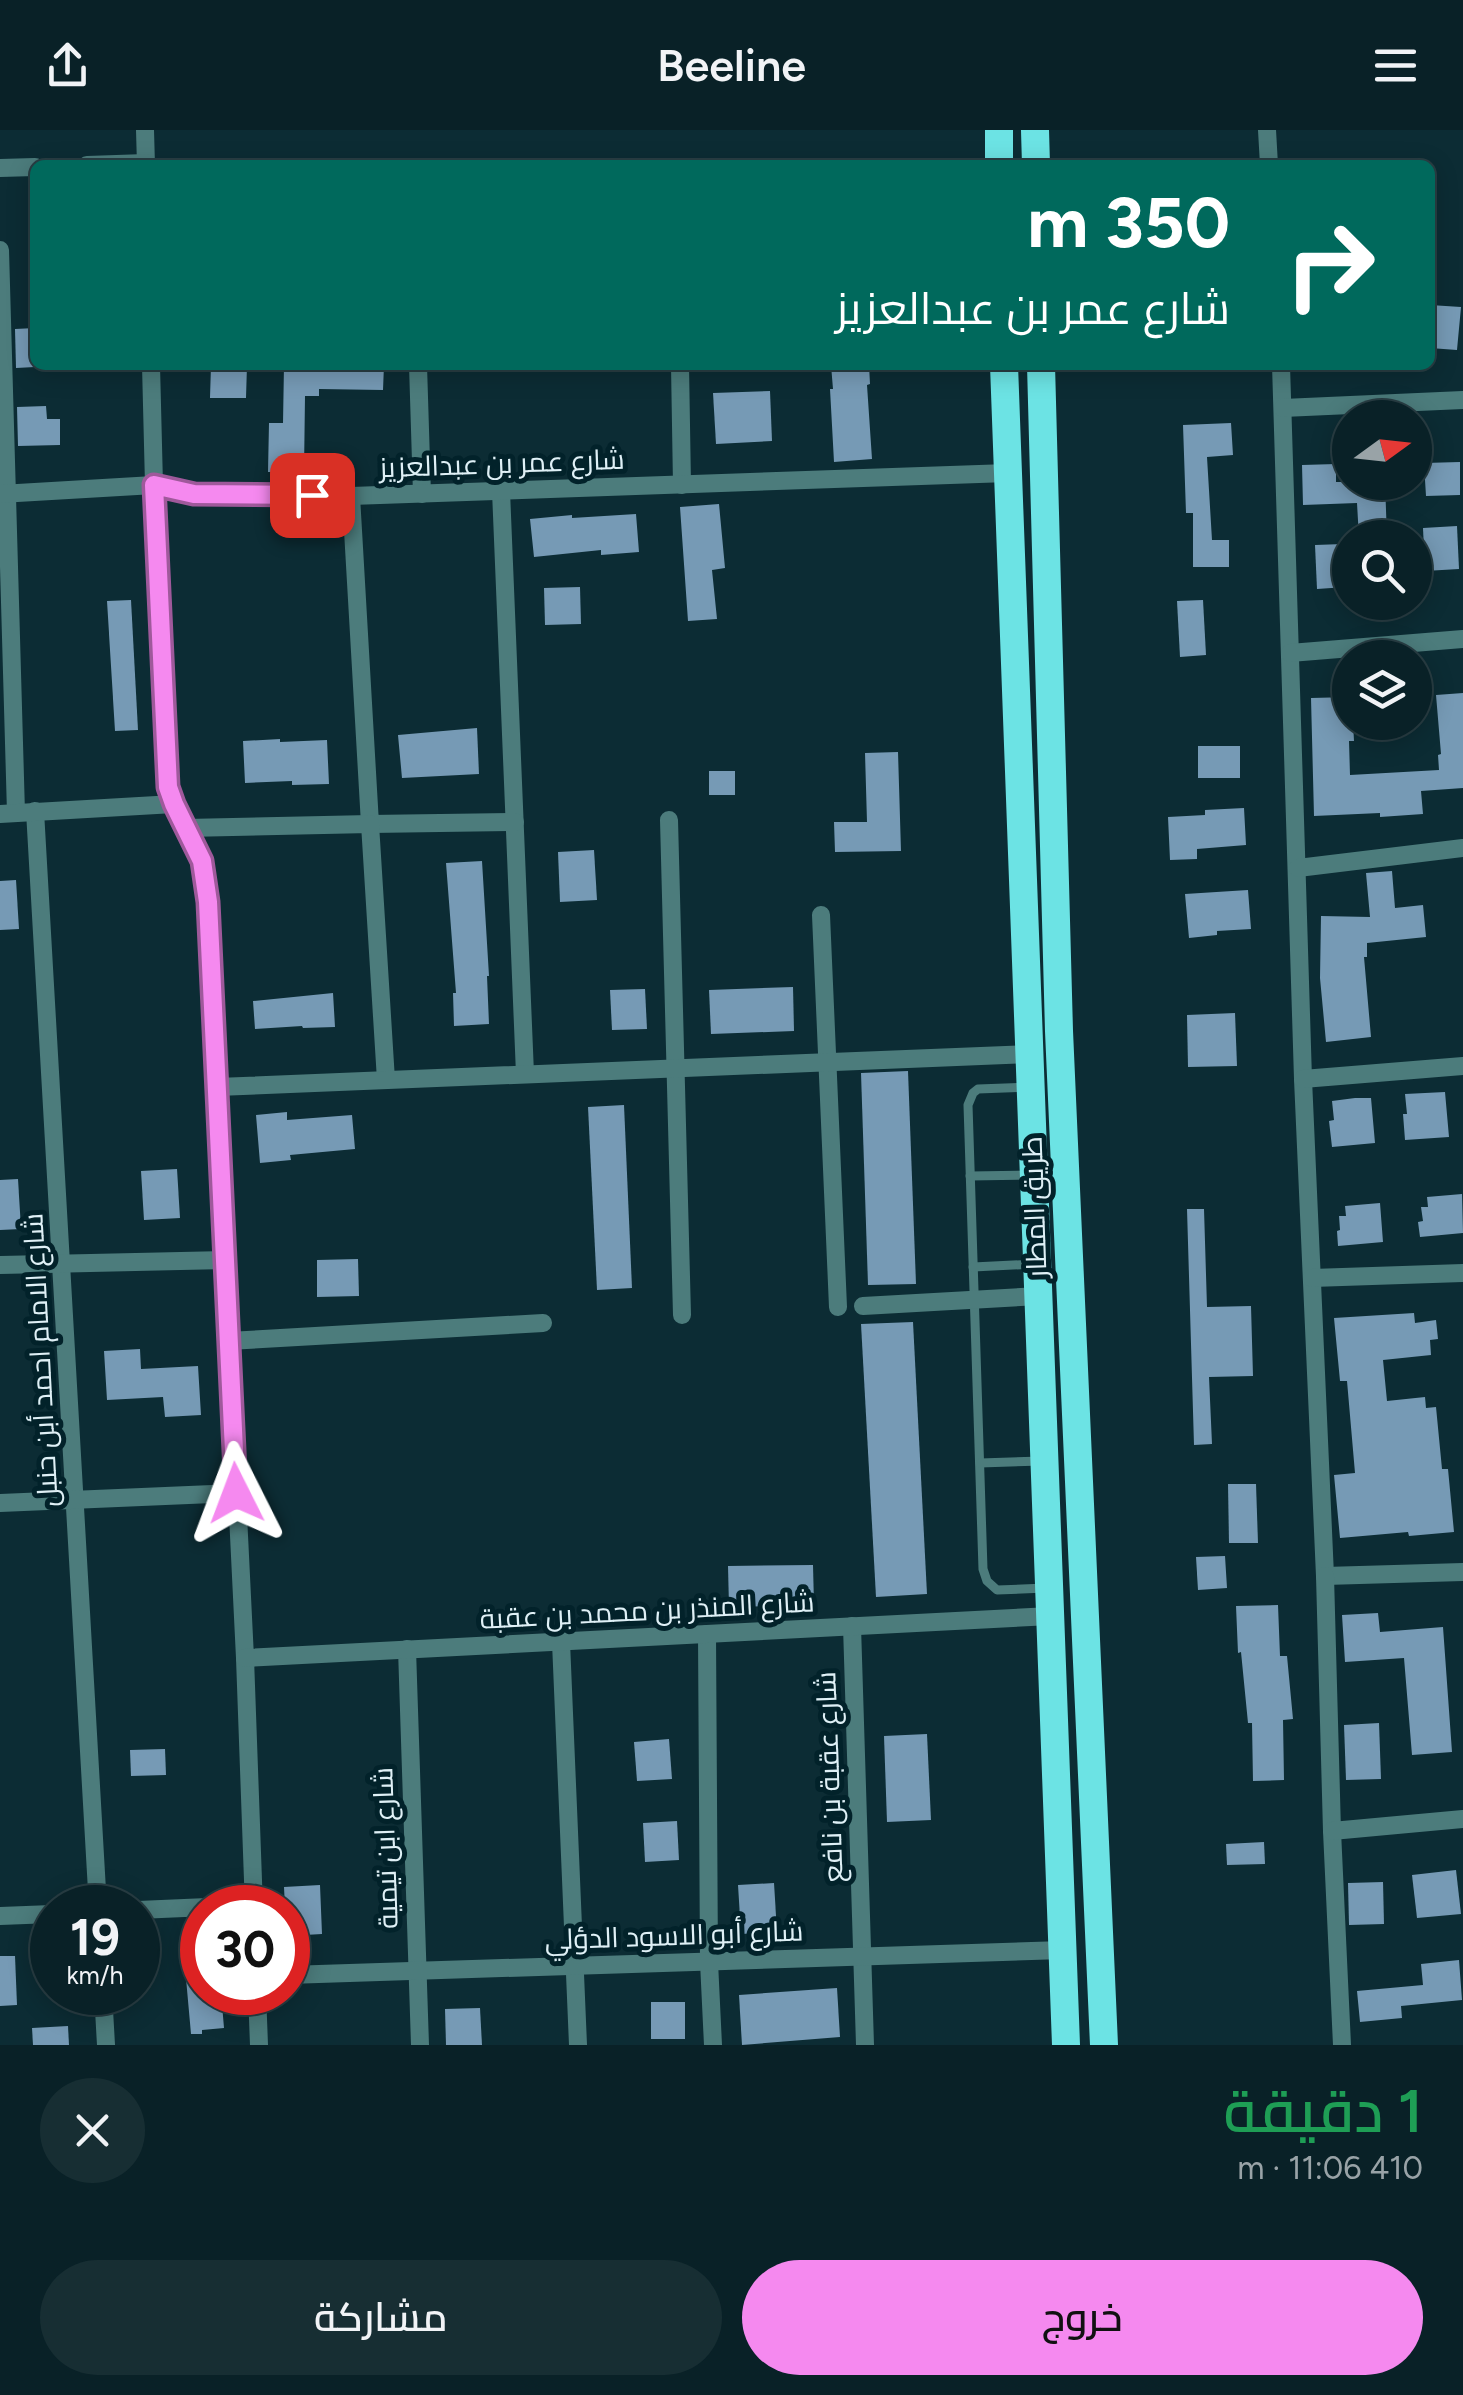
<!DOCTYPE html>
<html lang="ar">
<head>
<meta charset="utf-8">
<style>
	body { margin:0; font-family:Figtree,Cairo,sans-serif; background:#172e33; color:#f1f3f6; direction:rtl; height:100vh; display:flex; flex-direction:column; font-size:38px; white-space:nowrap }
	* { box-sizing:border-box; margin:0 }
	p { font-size:32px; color:#99a3a7 }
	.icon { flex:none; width:55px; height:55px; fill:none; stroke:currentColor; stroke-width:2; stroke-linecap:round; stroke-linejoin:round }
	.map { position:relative; height:1915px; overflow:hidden; direction:ltr }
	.panel { display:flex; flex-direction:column; background:#092127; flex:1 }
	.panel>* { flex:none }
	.hud { position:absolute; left:30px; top:30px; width:1405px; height:210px; border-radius:15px; box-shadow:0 5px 25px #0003,0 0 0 2px #293e44; direction:rtl; background:#00695c; color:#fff; overflow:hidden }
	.needle { width:65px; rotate:75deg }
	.controls { position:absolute; left:1332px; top:270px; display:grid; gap:20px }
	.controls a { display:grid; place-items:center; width:100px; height:100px; border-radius:50%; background:#092127; box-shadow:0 5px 25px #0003,0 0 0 2px #293e44; font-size:50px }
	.speed { position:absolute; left:30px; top:1755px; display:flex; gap:20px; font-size:50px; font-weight:700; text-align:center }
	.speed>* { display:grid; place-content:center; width:130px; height:130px; border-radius:50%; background:#092127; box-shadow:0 5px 25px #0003,0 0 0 2px #293e44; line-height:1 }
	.speed small { font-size:25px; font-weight:400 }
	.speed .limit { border:15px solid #d22; background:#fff; color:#111 }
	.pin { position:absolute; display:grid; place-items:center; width:85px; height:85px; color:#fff; margin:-42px; border-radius:20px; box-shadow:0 5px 15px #0006 }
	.me { position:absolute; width:110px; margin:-55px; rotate:357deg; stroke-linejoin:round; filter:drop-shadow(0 0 8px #0008) }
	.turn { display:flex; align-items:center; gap:35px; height:210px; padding:0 40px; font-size:45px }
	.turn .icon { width:130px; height:130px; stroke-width:2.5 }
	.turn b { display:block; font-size:70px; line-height:85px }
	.round { display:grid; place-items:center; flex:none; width:105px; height:105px; border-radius:52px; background:#172e33 }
	.summary { display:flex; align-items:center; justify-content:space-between; height:170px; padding:0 40px }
	h1 { font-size:60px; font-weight:600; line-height:75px; color:#1e9e55 }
	.cta { display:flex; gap:20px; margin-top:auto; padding:20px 40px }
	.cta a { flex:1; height:115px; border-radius:60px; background:#f589ef; color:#111; font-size:40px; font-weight:600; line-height:115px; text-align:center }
	.cta a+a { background:#172e33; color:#f1f3f6 }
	header { display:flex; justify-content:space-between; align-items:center; height:130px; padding:0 40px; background:#092127; font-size:45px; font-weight:600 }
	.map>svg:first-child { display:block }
</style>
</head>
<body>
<header><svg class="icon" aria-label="menu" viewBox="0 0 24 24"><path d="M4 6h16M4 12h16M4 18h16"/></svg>Beeline<svg class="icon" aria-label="share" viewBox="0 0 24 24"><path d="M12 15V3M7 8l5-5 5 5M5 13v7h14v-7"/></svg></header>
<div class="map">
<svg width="1463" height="1915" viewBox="0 0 1463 1915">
	<rect width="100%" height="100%" fill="#0c2c34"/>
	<g fill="#769ab5">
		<polygon points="1430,175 1461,177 1457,220 1430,218"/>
		<polygon points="35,198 35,237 16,238 15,199"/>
		<polygon points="211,235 247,235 246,268 210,268"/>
		<polygon points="284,235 384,235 383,260 319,259 319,266 305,266 304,342 268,342 269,293 283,293"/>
		<polygon points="831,235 869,235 870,254 867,255 872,329 834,332 830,259 833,259"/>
		<polygon points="770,261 772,311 716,314 713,263"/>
		<polygon points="46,276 47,289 60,289 60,315 18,316 17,277"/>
		<polygon points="1231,293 1233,325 1207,327 1212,410 1229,410 1229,437 1193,437 1193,383 1186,383 1183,295"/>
		<polygon points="1460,332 1460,365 1426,366 1424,333"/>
		<polygon points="1336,334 1336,352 1385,352 1387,408 1359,408 1357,373 1303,375 1302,335"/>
		<polygon points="719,374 725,438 712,440 717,489 688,491 680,377"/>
		<polygon points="636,384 639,422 601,425 601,420 534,427 530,389 572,385 572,388"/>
		<polygon points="1457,396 1459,439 1425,441 1423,398"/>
		<polygon points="1343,414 1346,457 1317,459 1315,415"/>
		<polygon points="580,457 581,494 545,495 544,458"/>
		<polygon points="131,470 138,600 115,601 107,471"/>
		<polygon points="1203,470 1206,525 1180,527 1177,471"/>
		<polygon points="1463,563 1463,658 1421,661 1423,684 1380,687 1380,683 1314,686 1311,568 1350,567 1350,592 1353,592 1354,611 1349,611 1350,645 1439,640 1438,625 1441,624 1436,565"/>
		<polygon points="477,598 479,644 402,648 398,605"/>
		<polygon points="280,609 280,612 327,610 329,654 292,655 292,651 245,653 243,611"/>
		<rect x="1198" y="616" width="42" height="32"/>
		<polygon points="898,622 901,721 835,722 834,692 867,692 865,623"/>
		<rect x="709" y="641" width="26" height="24"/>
		<polygon points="1244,678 1246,715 1197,719 1197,729 1170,730 1168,687 1205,685 1205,680"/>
		<polygon points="594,720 597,770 560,772 558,722"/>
		<polygon points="482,731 489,846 487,846 489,894 454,896 453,863 456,863 446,733"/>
		<polygon points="1392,741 1395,778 1423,775 1426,807 1367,813 1367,827 1364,827 1371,907 1326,912 1320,848 1321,786 1370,787 1366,743"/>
		<polygon points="16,750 19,799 0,800 0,751"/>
		<polygon points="1248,760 1251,799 1217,801 1217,805 1189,808 1185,764"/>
		<polygon points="793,857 794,901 711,904 709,860"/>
		<polygon points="645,859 647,899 612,900 610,860"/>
		<polygon points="333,863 335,897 303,898 302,896 255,899 253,871"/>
		<polygon points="1235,883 1237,936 1188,937 1187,885"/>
		<polygon points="908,941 916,1154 868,1155 861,943"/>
		<polygon points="1445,962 1449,1007 1405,1010 1403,984 1407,984 1405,964"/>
		<polygon points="1355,968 1371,968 1375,1013 1332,1017 1329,991 1334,990 1332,971"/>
		<polygon points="624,975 632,1158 597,1160 588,977"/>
		<polygon points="287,982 287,990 352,985 355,1019 290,1025 291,1030 260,1033 256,985"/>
		<polygon points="177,1039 180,1088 144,1090 141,1041"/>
		<polygon points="18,1049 21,1099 0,1100 0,1050"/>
		<polygon points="1462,1064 1463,1103 1420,1107 1418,1092 1423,1091 1421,1077 1428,1077 1427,1067"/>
		<polygon points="1380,1073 1383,1112 1338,1116 1337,1101 1340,1100 1339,1086 1346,1086 1345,1076"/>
		<polygon points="1187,1079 1204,1079 1207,1177 1251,1176 1253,1246 1209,1247 1212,1314 1194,1315"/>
		<polygon points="358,1129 359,1166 317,1167 317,1130"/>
		<polygon points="1414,1183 1415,1193 1436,1190 1438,1209 1430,1210 1431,1225 1383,1230 1387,1271 1425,1267 1426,1278 1436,1277 1442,1339 1448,1339 1454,1402 1409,1406 1408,1402 1340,1408 1334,1345 1355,1343 1347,1251 1340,1251 1334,1188"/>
		<polygon points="913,1192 927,1464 876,1467 861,1194"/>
		<polygon points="140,1219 141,1239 198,1236 201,1285 165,1287 163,1267 107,1270 104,1221"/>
		<polygon points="1228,1354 1256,1354 1258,1413 1229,1413"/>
		<polygon points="1225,1426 1227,1458 1198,1460 1196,1427"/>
		<polygon points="813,1435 814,1475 729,1477 728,1436"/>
		<polygon points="1278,1475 1280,1526 1287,1526 1293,1589 1283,1590 1284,1650 1253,1651 1252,1593 1248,1593 1241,1522 1238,1523 1236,1476"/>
		<polygon points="1378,1483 1380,1502 1443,1497 1452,1622 1412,1625 1404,1528 1345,1532 1342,1485"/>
		<polygon points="1379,1593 1381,1649 1346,1650 1344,1595"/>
		<polygon points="927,1604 931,1690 887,1692 884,1606"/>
		<polygon points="669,1609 672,1649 637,1651 634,1612"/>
		<polygon points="165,1619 166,1645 131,1646 130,1620"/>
		<polygon points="677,1691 679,1730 645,1732 643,1693"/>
		<polygon points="1264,1712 1265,1734 1227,1735 1226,1714"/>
		<polygon points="1456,1740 1461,1784 1417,1788 1412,1745"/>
		<polygon points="1383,1752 1384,1794 1349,1795 1348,1753"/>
		<polygon points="774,1753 777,1802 741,1804 738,1755"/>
		<polygon points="320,1755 322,1804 288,1806 288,1778 285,1778 284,1757"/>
		<polygon points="202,1813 202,1862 221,1862 224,1898 202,1900 202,1904 191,1904 183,1815"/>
		<polygon points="0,1826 15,1826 17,1875 0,1876"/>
		<polygon points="1459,1830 1462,1870 1401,1876 1402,1888 1360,1892 1357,1861 1423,1855 1421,1834"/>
		<polygon points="837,1858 840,1907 742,1915 739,1865"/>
		<rect x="651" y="1872" width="34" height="37"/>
		<polygon points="480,1878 482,1915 446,1915 445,1879"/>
		<polygon points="68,1896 69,1915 33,1915 32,1898"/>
	</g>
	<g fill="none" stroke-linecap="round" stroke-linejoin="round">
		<g stroke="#4c7c7c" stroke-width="9">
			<polyline points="1028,957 978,959 973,963 968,975 983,1439 987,1451 997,1460 1046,1458"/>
			<polyline points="970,1046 1032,1045"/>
			<polyline points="973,1137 1035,1134"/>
			<polyline points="980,1333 1042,1331"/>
		</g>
		<g stroke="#4c7c7c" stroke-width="18">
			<polyline points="145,0 146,35"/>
			<polyline points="1267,0 1269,35"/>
			<polyline points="87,35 146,33"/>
			<polyline points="0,38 35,37"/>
			<polyline points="0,120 16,683"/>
			<polyline points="151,235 154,355 168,657 174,674 202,731 208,772 245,1528 254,1778"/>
			<polyline points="418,235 422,364"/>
			<polyline points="680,235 682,355"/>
			<polyline points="1281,235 1303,949 1325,1446 1463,1442"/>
			<polyline points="1283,278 1463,270"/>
			<polyline points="501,361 525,944"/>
			<polyline points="0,364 154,355 194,364 351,366 1008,343"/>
			<polyline points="351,366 370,694 515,692"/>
			<polyline points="1290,523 1463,509"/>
			<polyline points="35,681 98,1778"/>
			<polyline points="0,684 174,674"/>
			<polyline points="669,690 682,1185"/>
			<polyline points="186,698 370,694 386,950"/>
			<polyline points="1298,738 1463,718"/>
			<polyline points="821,785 838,1177"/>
			<polyline points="1303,949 1463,936"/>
			<polyline points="217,957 1030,924"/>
			<polyline points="0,1135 226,1130"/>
			<polyline points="1312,1148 1463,1143"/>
			<polyline points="863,1176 1039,1166"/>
			<polyline points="228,1211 543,1193"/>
			<polyline points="0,1373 236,1363"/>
			<polyline points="1325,1446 1332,1701 1342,1915"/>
			<polyline points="852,1496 865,1915"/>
			<polyline points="707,1504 709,1832 713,1915"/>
			<polyline points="561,1512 578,1915"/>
			<polyline points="407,1519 420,1915"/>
			<polyline points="245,1528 1051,1486"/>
			<polyline points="1332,1701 1463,1689"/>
			<polyline points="138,1780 254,1775"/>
			<polyline points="0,1786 52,1784"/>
			<polyline points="288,1845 1063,1820"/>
			<polyline points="103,1862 106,1915"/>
			<polyline points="257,1862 259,1915"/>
		</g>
		<g stroke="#6ce3e4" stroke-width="28">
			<polyline points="999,0 999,35"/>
			<polyline points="1035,0 1036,35"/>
			<polyline points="1004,235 1066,1915"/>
			<polyline points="1041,235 1059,901 1104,1915"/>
		</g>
	</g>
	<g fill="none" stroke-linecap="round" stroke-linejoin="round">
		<g stroke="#9f599b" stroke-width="25">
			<polyline id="route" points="236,1363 208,772 202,731 174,674 168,657 154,355 194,364 312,365"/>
		</g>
		<use href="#route" stroke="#f589ef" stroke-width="18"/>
	</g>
	<g text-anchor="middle" stroke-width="10" stroke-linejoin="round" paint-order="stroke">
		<g font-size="28" fill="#dff0f6" stroke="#02222a">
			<text transform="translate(502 333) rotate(-2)" y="10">شارع عمر بن عبدالعزيز</text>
			<text transform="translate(1034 1077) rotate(-92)" y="10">طريق المطار</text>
			<text transform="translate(40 1230) rotate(-93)" y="10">شارع الامام احمد أبن حنبل</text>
			<text transform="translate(647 1480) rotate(-3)" y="10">شارع المنذر بن محمد بن عقبة</text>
			<text transform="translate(829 1647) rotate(-92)" y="10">شارع عقبة بن نافع</text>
			<text transform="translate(385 1718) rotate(-92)" y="10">شارع ابن تيمية</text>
			<text transform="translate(674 1805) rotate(-2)" y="10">شارع أبو الاسود الدؤلي</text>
		</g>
	</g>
</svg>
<div class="controls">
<a><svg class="needle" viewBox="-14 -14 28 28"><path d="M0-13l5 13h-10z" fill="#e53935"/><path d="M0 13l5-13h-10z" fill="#99a3a7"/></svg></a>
<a><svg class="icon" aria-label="search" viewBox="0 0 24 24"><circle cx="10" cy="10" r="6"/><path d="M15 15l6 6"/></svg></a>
<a><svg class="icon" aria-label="layers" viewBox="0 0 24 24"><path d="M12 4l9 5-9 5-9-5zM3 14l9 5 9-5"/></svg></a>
</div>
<div class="speed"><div>19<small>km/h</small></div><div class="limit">30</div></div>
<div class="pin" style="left:312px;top:365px;background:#d93025"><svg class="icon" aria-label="arrive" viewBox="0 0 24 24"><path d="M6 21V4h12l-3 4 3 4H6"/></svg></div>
<svg class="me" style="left:236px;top:1363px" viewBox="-20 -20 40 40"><path d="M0-17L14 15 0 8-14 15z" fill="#f589ef" stroke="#fff" stroke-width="4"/></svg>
<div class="hud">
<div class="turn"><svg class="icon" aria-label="right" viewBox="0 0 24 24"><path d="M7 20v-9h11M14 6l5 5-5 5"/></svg><div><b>350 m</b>شارع عمر بن عبدالعزيز</div></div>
</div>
</div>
<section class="panel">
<div class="summary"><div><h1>1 دقيقة</h1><p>410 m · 11:06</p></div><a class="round"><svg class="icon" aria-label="close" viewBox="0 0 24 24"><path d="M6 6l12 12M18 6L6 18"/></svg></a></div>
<div class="cta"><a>خروج</a><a>مشاركة</a></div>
</section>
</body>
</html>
